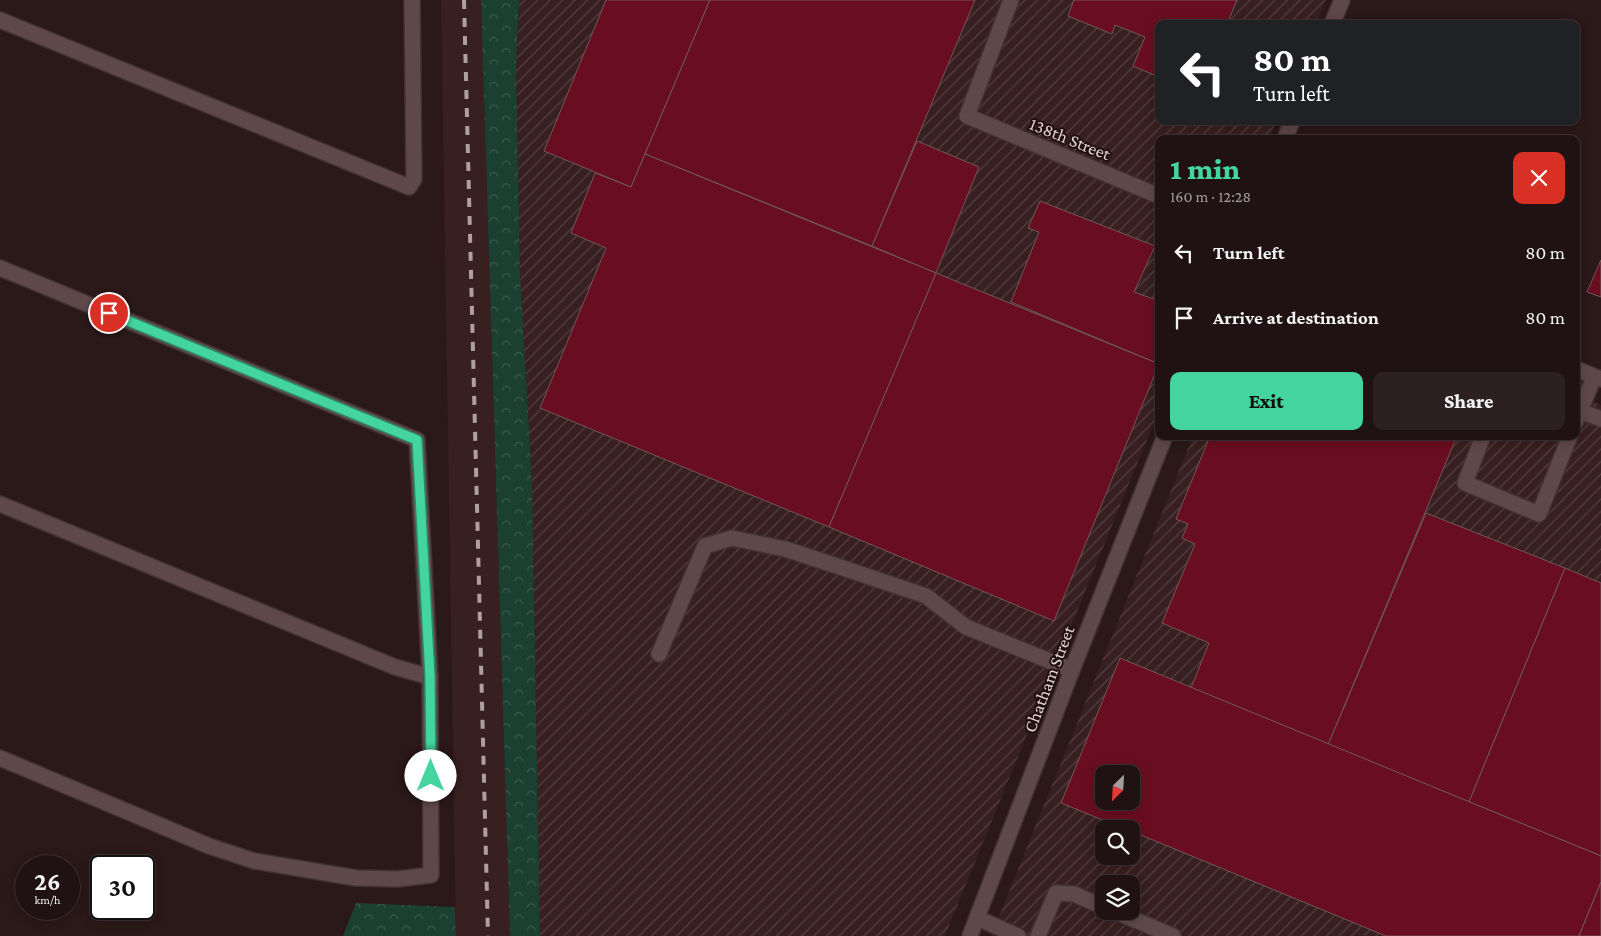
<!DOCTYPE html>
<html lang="en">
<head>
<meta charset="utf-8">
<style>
	body { margin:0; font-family:"Crimson Pro",serif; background:#2d2021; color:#f1f3f6; height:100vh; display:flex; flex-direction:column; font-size:19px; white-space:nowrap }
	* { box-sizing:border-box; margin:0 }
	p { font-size:16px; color:#a29ea0 }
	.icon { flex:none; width:28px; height:28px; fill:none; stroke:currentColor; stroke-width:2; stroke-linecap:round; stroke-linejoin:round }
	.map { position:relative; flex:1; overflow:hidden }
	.side { position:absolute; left:1155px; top:135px; width:425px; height:305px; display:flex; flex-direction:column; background:#201213; border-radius:10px; box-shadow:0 2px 12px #0003,0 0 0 1px #3d3233 }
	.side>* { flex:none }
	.hud { position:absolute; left:1155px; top:20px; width:425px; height:105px; border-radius:10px; box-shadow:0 2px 12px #0003,0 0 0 1px #3d3233; background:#202124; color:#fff; overflow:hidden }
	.needle { width:32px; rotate:204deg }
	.controls { position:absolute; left:1095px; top:765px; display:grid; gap:10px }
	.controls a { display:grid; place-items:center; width:45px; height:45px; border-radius:10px; background:#201213; box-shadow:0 2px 12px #0003,0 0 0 1px #3d3233; font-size:25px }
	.speed { position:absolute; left:15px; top:855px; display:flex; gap:10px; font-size:25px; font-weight:700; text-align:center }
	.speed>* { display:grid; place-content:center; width:65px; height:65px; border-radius:50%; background:#201213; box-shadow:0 2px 12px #0003,0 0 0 1px #3d3233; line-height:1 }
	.speed small { font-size:12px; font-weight:400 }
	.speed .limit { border:2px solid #111; border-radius:8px; background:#fff; color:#111 }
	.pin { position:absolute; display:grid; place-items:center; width:42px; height:42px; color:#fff; margin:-21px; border:2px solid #fff; border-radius:50%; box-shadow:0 1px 5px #0007 }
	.me { position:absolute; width:55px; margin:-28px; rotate:0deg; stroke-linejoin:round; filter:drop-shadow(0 0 4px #0008) }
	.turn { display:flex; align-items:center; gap:18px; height:105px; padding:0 15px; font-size:22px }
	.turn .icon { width:65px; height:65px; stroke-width:2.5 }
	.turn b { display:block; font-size:35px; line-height:42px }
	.round { display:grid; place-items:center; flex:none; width:52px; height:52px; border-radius:10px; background:#2d2021 }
	.overview { display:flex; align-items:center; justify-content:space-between; height:85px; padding:0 15px }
	h1 { font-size:30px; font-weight:800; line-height:38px; color:#43d4a0 }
	.cta { display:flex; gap:10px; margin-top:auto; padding:10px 15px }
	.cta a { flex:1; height:58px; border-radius:10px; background:#43d4a0; color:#111; font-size:20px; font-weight:800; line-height:58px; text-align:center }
	.cta a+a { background:#2d2021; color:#f1f3f6 }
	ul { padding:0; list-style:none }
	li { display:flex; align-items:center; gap:15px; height:65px; padding:0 15px }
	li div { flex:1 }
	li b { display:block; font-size:19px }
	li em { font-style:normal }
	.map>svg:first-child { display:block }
</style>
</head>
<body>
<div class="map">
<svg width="1601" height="936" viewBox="0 0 1601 936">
	<defs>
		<pattern id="industrial-furrows" width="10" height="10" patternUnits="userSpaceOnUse" patternTransform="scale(1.25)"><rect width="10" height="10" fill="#381f20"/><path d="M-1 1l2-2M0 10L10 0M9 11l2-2" fill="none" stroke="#543f40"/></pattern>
		<pattern id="forest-crowns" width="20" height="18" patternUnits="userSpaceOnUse" patternTransform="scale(1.25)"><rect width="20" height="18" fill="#1b3f30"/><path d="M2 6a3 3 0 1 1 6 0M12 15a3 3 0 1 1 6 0" fill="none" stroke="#3c5a4d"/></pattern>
	</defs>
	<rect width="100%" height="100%" fill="#2b1819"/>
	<polygon fill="#381f20" points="441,0 481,0 510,936 456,936"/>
	<g fill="url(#industrial-furrows)" fill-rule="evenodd">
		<polygon points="519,0 1326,0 1316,24 1159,24 1159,121 1276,121 1269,139 1159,139 1159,410 945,936 540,936 532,482 520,273 516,64"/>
		<path d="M1576,394L1601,405V936H991L1193,436H1576ZM1104,774H1131V801H1104ZM1104,829H1131V856H1104ZM1104,884H1131V911H1104Z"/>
	</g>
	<g fill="url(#forest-crowns)">
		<polygon points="481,0 519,0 516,64 520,273 532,482 540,936 510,936"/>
		<polygon points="356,903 455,907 456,936 343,936"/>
	</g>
	<g fill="#690e21" stroke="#705859" fill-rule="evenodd">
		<polygon points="606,0 710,0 631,187 544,151"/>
		<polygon points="710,0 975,0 872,246 645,154"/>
		<polygon points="1074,0 1237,0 1227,24 1159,24 1159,77 1133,66 1145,37 1115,25 1112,34 1068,16"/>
		<polygon points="917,141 979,167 936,273 872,246"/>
		<polygon points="645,154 936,273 829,527 540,408 606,248 571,233 595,173 631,187"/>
		<polygon points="1040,201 1155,246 1134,292 1159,301 1159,364 1011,302 1039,232 1028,228"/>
		<polygon points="1601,260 1601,297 1587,292"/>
		<polygon points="936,273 1159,364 1054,621 829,527"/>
		<polygon points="1210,436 1457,436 1328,745 1191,688 1209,643 1162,623 1195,544 1182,538 1188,524 1176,519"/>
		<polygon points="1426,513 1565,568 1469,802 1328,745"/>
		<polygon points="1565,568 1601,583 1601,856 1469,802"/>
		<path d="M1120,658L1601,856V882L1579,936H1386L1131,831V829H1125L1061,803ZM1104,774H1131V801H1104Z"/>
		<polygon points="1601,882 1601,936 1579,936"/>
	</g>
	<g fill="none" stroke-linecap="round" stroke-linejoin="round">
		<g stroke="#403232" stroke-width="18">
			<g id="minor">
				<polyline points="1011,0 967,116 1159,196"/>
				<polyline points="0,20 409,187 414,179 412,0"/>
				<polyline points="1332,24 1342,0"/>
				<polyline points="1285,139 1292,121"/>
				<polyline points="0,268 417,440 430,677 431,875 398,879 356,878 254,861 209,846 0,758"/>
				<polyline points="1576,369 1601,379"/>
				<polyline points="1580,411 1601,419"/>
				<polyline points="1576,421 1594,377"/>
				<polyline points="1483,436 1465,483 1539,514 1570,436"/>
				<polyline points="0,504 395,667 430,677"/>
				<polyline points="659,654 705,546 732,538 785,549 834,565 926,596 966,627 1072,670"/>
				<polyline points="1114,911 1173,936"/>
				<polyline points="977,918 1018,936"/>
				<polyline points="970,936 1072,670 1165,436"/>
				<polyline points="1038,936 1056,893 1074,894 1104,907"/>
			</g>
		</g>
		<use href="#minor" stroke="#5f4849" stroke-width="15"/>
		<polyline stroke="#afa0a0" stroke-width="4" stroke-dasharray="9 9" stroke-linecap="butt" points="464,0 488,936"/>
	</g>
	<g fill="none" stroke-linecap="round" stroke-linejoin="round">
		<g stroke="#2c8a68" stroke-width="12">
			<polyline id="route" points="109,313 417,440 430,677 431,776"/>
		</g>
		<use href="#route" stroke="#43d4a0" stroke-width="9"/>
	</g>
	<g text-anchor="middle" stroke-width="4" stroke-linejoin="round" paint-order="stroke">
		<g font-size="18" fill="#e1d3d3" stroke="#210f10">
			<text transform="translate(1070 139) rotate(22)" y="6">138th Street</text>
			<text transform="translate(1049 679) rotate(-69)" y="6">Chatham Street</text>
		</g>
	</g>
</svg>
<div class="controls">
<a><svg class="needle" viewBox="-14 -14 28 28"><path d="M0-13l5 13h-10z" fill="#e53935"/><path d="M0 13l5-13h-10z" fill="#a29ea0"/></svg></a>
<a><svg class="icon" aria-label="search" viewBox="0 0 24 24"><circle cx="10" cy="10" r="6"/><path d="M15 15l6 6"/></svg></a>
<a><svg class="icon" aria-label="layers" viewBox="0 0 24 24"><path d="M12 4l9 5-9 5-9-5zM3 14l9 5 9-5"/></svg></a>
</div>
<div class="speed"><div>26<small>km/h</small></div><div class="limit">30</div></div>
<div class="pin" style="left:109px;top:313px;background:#d93025"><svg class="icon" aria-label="arrive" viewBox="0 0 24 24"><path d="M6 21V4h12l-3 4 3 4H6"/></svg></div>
<svg class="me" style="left:431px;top:776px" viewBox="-20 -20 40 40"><circle r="19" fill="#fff"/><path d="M0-13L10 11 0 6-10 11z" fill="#43d4a0"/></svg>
<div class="hud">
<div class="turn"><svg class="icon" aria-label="left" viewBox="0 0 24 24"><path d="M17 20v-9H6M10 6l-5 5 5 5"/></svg><div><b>80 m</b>Turn left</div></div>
</div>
<section class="side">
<div class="overview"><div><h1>1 min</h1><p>160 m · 12:28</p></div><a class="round" style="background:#d93025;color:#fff"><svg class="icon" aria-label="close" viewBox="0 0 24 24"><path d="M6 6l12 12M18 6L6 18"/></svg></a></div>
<ul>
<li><svg class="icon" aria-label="left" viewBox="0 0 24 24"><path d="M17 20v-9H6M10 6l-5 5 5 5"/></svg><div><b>Turn left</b></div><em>80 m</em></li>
<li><svg class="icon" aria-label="arrive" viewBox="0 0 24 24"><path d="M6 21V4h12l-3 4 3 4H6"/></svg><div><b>Arrive at destination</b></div><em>80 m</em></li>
</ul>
<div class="cta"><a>Exit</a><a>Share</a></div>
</section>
</div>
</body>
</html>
